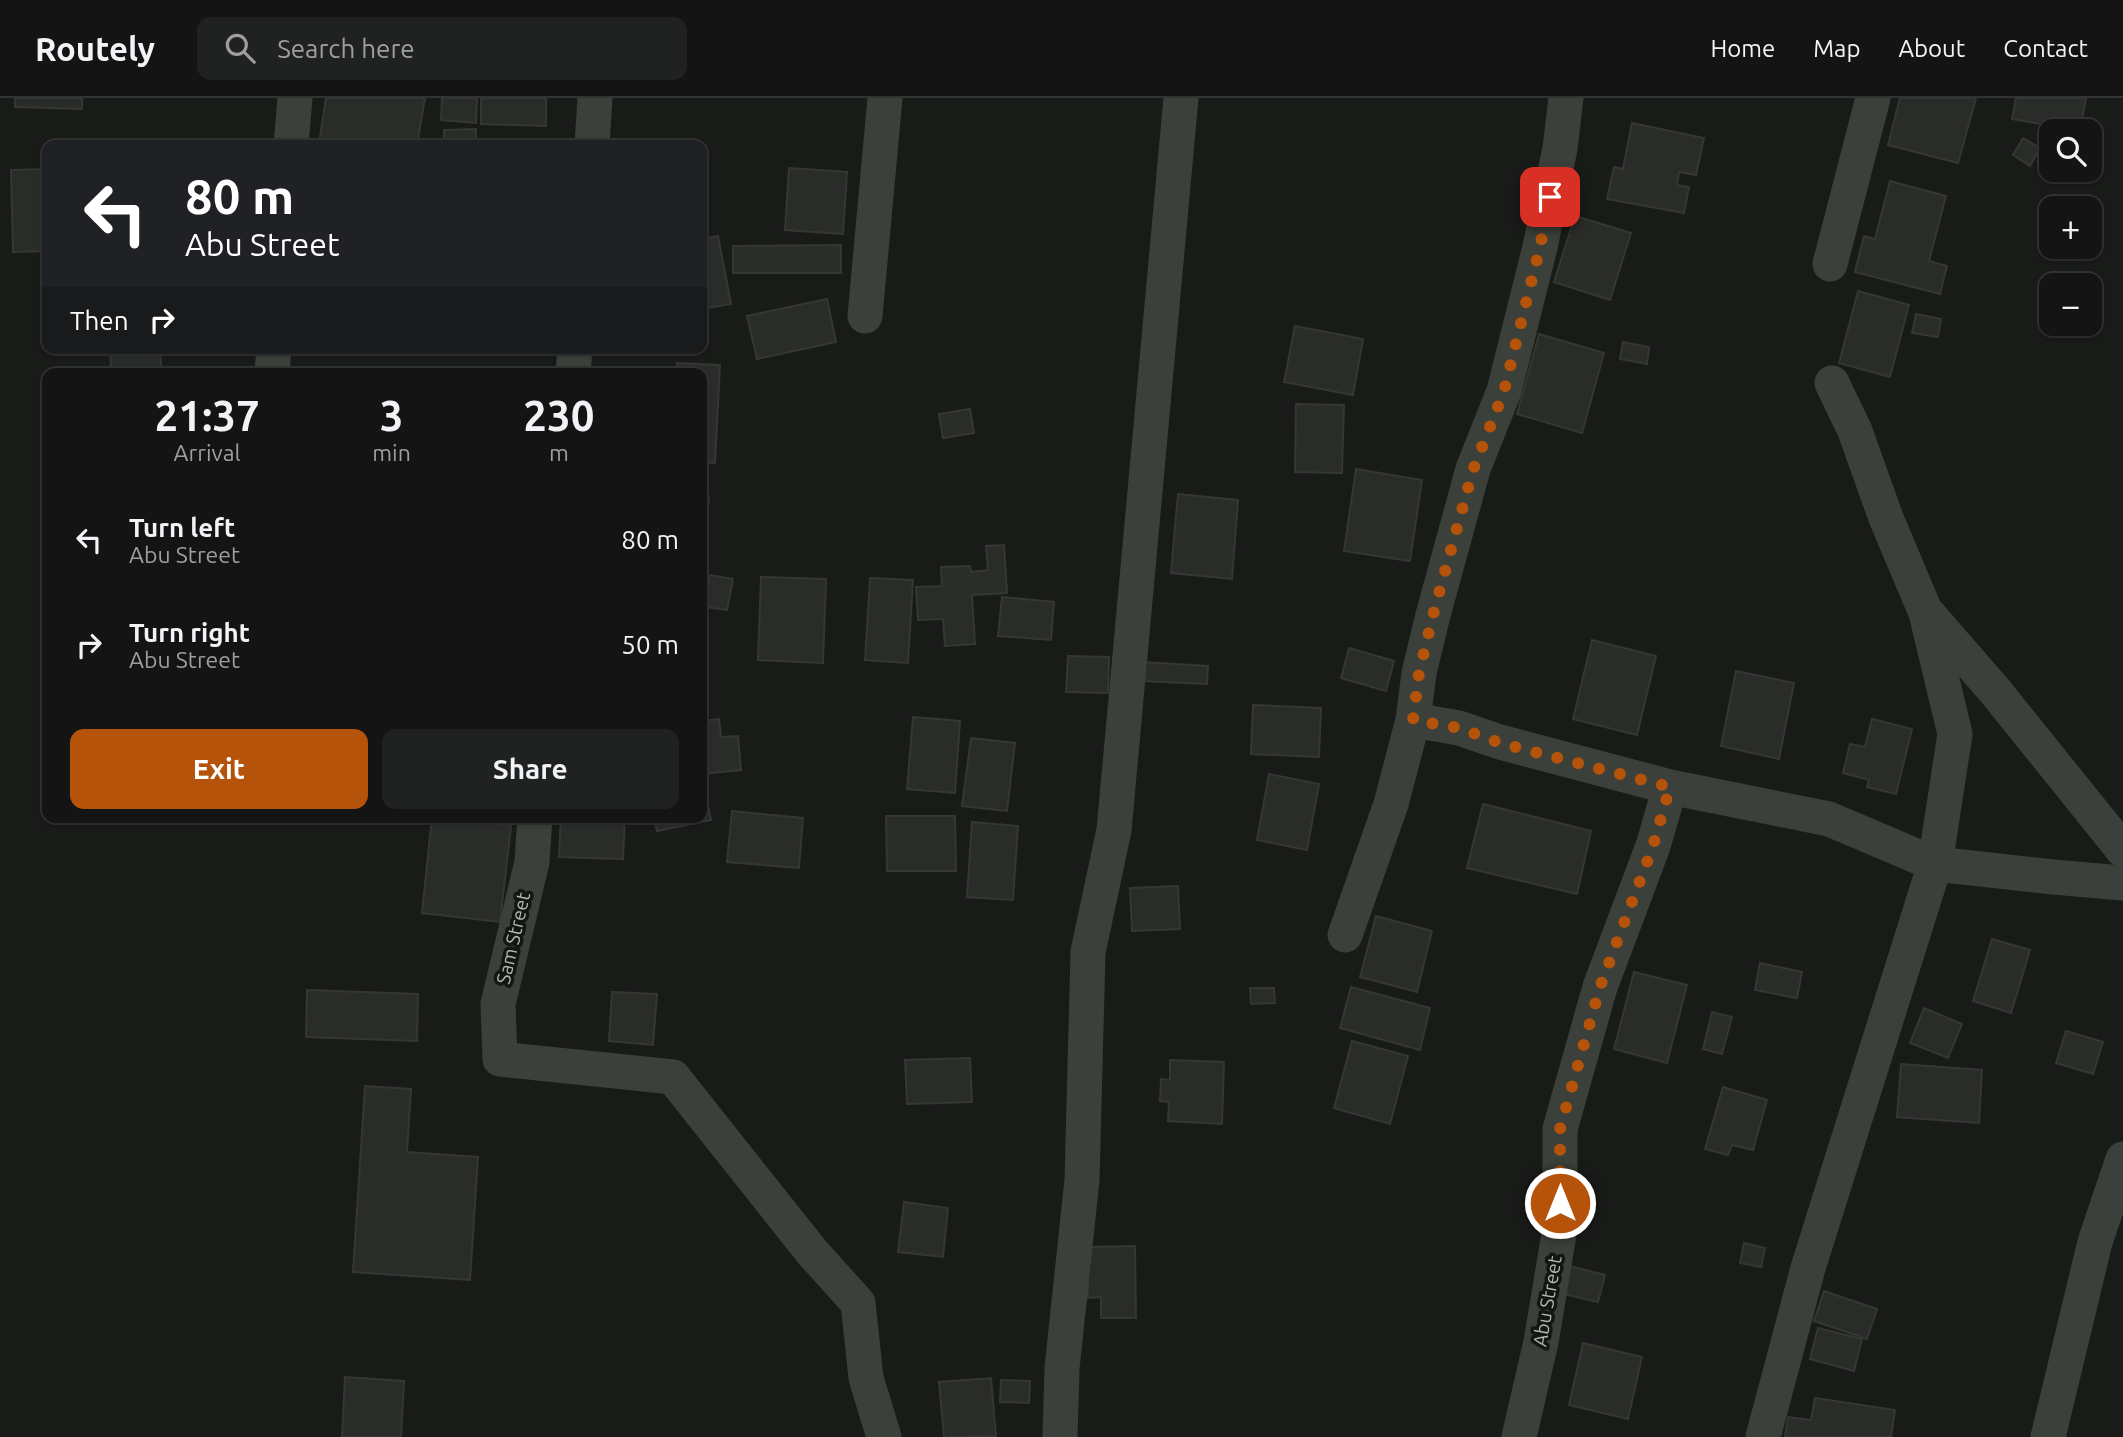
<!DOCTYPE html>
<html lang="en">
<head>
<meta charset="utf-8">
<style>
	body { margin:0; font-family:Ubuntu,sans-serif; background:#202121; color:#f1f3f6; height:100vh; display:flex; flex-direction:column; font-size:26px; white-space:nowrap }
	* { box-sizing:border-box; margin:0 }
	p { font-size:23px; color:#9d9ea0 }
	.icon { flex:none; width:38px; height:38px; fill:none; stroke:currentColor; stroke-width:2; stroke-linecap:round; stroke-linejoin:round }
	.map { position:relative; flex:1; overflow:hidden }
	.details { position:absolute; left:42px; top:270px; width:665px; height:455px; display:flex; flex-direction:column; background:#131413; border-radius:14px; box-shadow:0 2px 5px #0004,0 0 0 2px #323333 }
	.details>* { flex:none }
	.hud { position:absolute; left:42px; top:42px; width:665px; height:214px; border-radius:14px; box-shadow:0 2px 5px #0004,0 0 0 2px #323333; background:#202124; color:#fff; overflow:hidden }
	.buttons { position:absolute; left:2039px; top:21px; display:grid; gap:14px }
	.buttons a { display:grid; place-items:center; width:63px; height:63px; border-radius:14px; background:#131413; box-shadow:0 2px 5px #0004,0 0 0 2px #323333; font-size:35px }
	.pin { position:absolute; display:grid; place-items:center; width:60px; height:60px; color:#fff; margin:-30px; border-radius:14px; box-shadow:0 4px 10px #0006 }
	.me { position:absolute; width:77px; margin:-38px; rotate:0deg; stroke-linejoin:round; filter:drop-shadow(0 0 5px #0008) }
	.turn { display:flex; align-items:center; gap:24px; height:147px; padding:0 28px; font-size:32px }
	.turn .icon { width:91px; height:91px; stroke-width:2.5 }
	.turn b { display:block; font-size:49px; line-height:60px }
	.then { display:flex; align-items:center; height:66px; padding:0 28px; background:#0003; gap:14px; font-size:26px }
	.eta { display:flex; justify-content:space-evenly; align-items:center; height:119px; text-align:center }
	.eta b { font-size:42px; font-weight:700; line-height:49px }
	.action { display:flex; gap:14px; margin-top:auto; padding:14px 28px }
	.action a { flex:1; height:80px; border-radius:14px; background:#b45309; color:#fff; font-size:28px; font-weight:700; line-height:80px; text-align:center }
	.action a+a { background:#202121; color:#f1f3f6 }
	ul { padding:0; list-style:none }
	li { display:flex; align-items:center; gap:21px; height:105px; padding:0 28px }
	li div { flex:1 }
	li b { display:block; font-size:26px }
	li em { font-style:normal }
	header { display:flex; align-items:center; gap:42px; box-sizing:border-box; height:98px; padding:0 35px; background:#131413; border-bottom:2px solid #323333 }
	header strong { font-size:33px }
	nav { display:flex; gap:38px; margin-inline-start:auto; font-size:24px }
	.search { width:490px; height:63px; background:#202121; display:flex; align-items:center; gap:18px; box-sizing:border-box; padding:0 24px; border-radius:14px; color:#9d9ea0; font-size:26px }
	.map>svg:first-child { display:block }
</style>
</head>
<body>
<header>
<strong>Routely</strong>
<div class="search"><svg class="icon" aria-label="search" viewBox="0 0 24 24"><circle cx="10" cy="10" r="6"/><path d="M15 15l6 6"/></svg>Search here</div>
<nav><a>Home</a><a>Map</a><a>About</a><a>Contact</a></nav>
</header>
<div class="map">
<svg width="2123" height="1339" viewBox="0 0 2123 1339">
	<rect width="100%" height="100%" fill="#191b19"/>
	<g fill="#2a2c29" stroke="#343733" stroke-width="2">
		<polygon points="15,0 82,0 82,11 15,9"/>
		<polygon points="326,0 425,0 417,47 329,47 319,46"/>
		<polygon points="442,0 477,0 476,25 441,22"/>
		<polygon points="481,0 546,0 546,28 481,26"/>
		<polygon points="1900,0 1976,0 1958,65 1888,47"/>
		<polygon points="2016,0 2086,0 2080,33 2012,21"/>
		<polygon points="1632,25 1704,40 1696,77 1679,74 1677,87 1689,89 1684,115 1607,101 1614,69 1623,71"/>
		<polygon points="476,31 476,47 444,47 444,32"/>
		<polygon points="2023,40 2040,50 2030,68 2013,57"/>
		<polygon points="789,70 847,74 843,136 785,132"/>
		<polygon points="47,71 47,153 13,154 11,72"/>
		<polygon points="1890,83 1946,98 1929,163 1947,168 1940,196 1855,174 1864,138 1875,141"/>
		<polygon points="1575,118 1631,135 1610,202 1554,184"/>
		<polygon points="718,138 731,206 702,211 702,141"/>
		<polygon points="841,147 841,175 733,175 733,148"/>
		<polygon points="1858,193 1909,207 1890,279 1839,265"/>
		<polygon points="827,201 836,244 757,261 747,218"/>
		<polygon points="1916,216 1941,221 1938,239 1912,235"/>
		<polygon points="1295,228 1363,241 1353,297 1284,284"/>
		<polygon points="1539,236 1604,255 1582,335 1517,316"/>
		<polygon points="1623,244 1649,249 1647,266 1620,261"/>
		<polygon points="110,250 160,250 161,269 111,272"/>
		<polygon points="677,265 720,267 715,365 702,364 702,275 677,275"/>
		<polygon points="417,269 459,271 459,275 417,275"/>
		<polygon points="1296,306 1344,307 1342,375 1295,374"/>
		<polygon points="970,311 974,335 943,340 939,316"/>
		<polygon points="1356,371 1422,382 1410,463 1344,453"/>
		<polygon points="1178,396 1238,402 1232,481 1171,475"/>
		<polygon points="702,397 709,398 705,445 702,444"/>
		<polygon points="1004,447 1007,495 972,497 975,546 945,548 943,521 918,522 916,489 942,488 941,469 970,468 971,474 988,472 986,448"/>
		<polygon points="710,477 733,481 727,512 705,509"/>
		<polygon points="761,479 826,481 823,565 758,562"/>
		<polygon points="870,480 913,482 908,565 865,562"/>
		<polygon points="1002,499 1054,504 1051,542 998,538"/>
		<polygon points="1592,542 1656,558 1637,637 1573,621"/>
		<polygon points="1349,550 1394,563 1386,593 1341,580"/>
		<polygon points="1068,558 1109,559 1108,595 1066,594"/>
		<polygon points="1142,564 1208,568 1207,586 1142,583"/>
		<polygon points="1736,573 1794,585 1779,661 1721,648"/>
		<polygon points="1253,607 1321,610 1319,659 1251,656"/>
		<polygon points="913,619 960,623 955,695 907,691"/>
		<polygon points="719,621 721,639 738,638 741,672 702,676 702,623"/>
		<polygon points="1872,621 1912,631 1896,696 1867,689 1869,682 1843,675 1850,646 1865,649"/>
		<polygon points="971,640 1015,645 1007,713 962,708"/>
		<polygon points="1269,676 1319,686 1307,752 1257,742"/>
		<polygon points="702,687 704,687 711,722 657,733 654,719 702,719"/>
		<polygon points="1483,706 1591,733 1577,796 1467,770"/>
		<polygon points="732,713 803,720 799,770 727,764"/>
		<polygon points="886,718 955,718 956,773 887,773"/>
		<polygon points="432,719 511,728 500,824 422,815"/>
		<polygon points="561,719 625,719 623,761 559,759"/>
		<polygon points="972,724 1018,728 1013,802 967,799"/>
		<polygon points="1178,788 1180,831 1132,833 1130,790"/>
		<polygon points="1376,818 1432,833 1417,894 1360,879"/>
		<polygon points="1992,841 2030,852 2011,915 1973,903"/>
		<polygon points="1760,865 1802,874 1797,900 1755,892"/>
		<polygon points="1634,874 1687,887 1667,965 1614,951"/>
		<polygon points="1351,889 1430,910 1420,952 1340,930"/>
		<polygon points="1250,890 1274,890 1275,905 1251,906"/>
		<polygon points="307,892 418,896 417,943 306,939"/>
		<polygon points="612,894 657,896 653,947 609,943"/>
		<polygon points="1924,910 1962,926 1948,960 1910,945"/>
		<polygon points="1712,914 1732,919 1722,956 1703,951"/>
		<polygon points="2066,933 2103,944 2093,976 2056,965"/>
		<polygon points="1352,943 1408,958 1390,1026 1334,1010"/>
		<polygon points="970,960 972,1004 907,1006 905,962"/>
		<polygon points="1170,962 1224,964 1222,1026 1168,1023 1169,1004 1160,1003 1161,981 1170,982"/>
		<polygon points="1901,966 1982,972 1979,1025 1897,1019"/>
		<polygon points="365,988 411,991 407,1054 478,1059 470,1182 353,1174"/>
		<polygon points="1723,989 1767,1002 1753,1052 1732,1047 1728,1057 1705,1051"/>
		<polygon points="904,1104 948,1110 943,1159 898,1154"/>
		<polygon points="1744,1145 1765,1150 1761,1169 1740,1165"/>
		<polygon points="1135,1148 1136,1220 1101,1220 1101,1199 1088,1200 1087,1149"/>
		<polygon points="1562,1166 1605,1177 1598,1204 1555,1194"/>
		<polygon points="1824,1193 1877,1211 1867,1241 1814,1223"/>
		<polygon points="1818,1230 1862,1241 1854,1273 1810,1261"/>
		<polygon points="1583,1245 1642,1259 1628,1321 1569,1307"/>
		<polygon points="345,1279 404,1283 401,1339 342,1339"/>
		<polygon points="991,1280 996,1338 944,1339 939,1284"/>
		<polygon points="1001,1282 1030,1283 1029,1305 1000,1304"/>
		<polygon points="1815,1300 1895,1312 1891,1339 1785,1339 1788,1319 1811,1322"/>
	</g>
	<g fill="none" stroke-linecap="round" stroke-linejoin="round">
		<g stroke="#3c403a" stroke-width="35">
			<polyline points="1566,0 1560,50 1540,149 1504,293 1473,371 1433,517 1419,575 1413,622 1459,630 1500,644 1670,689 1829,721 1935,766 2053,779 2123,785"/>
			<polyline points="291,47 295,0"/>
			<polyline points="592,47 595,0"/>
			<polyline points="1830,166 1873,0"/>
			<polyline points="865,218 885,0"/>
			<polyline points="272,275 274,250"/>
			<polyline points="573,275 575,250"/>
			<polyline points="1929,517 1995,593 2123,752"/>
			<polyline points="535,719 532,764 498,906 500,961 673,979 812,1154 858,1205 866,1280 884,1339"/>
			<polyline points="1345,837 1391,706 1413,622"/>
			<polyline points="1060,1339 1062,1270 1082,1082 1088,854 1114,732 1181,0"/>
			<polyline points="1519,1339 1541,1244 1560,1130 1560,1031 1600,889 1653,748 1670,689"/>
			<polyline points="1763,1339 1808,1170 1935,766 1955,636 1926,515 1886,420 1855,333 1832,285"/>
			<polyline points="2048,1339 2095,1144 2123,1061"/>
		</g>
	</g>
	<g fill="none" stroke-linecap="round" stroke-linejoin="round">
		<polyline stroke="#b45309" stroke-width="12" stroke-dasharray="0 21.6" points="1550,99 1540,149 1504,293 1473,372 1433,517 1419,575 1413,622 1459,630 1500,645 1670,689 1653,748 1600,889 1560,1031 1560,1105"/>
	</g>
	<g text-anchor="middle" stroke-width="7" stroke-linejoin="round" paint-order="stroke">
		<g font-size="19" fill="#b4bbab" stroke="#141614">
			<text transform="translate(513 840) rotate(-77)" y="7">Sam Street</text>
			<text transform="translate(1547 1203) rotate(-80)" y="7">Abu Street</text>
		</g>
	</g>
</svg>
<div class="buttons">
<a><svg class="icon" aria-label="search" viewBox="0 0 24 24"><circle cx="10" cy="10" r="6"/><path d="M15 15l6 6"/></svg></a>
<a>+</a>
<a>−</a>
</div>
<div class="pin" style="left:1550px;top:99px;background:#d93025"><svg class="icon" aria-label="arrive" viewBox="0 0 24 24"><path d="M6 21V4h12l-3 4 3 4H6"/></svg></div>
<svg class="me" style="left:1560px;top:1105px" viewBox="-20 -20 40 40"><circle r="17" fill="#b45309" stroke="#fff" stroke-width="3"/><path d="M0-11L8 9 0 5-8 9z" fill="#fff"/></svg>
<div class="hud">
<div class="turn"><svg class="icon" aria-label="left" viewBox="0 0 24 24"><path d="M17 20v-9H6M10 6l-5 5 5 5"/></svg><div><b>80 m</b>Abu Street</div></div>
<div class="then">Then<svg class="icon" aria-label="right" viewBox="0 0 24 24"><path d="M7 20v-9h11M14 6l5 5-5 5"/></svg></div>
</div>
<section class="details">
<div class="eta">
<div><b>21:37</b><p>Arrival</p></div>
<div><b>3</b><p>min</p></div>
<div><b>230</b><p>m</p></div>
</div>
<ul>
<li><svg class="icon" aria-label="left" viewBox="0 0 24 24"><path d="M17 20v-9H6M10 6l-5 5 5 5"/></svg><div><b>Turn left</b><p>Abu Street</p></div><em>80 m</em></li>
<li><svg class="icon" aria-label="right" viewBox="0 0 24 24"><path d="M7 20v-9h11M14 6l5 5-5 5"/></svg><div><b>Turn right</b><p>Abu Street</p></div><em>50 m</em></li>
</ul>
<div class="action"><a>Exit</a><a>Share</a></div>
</section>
</div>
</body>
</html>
